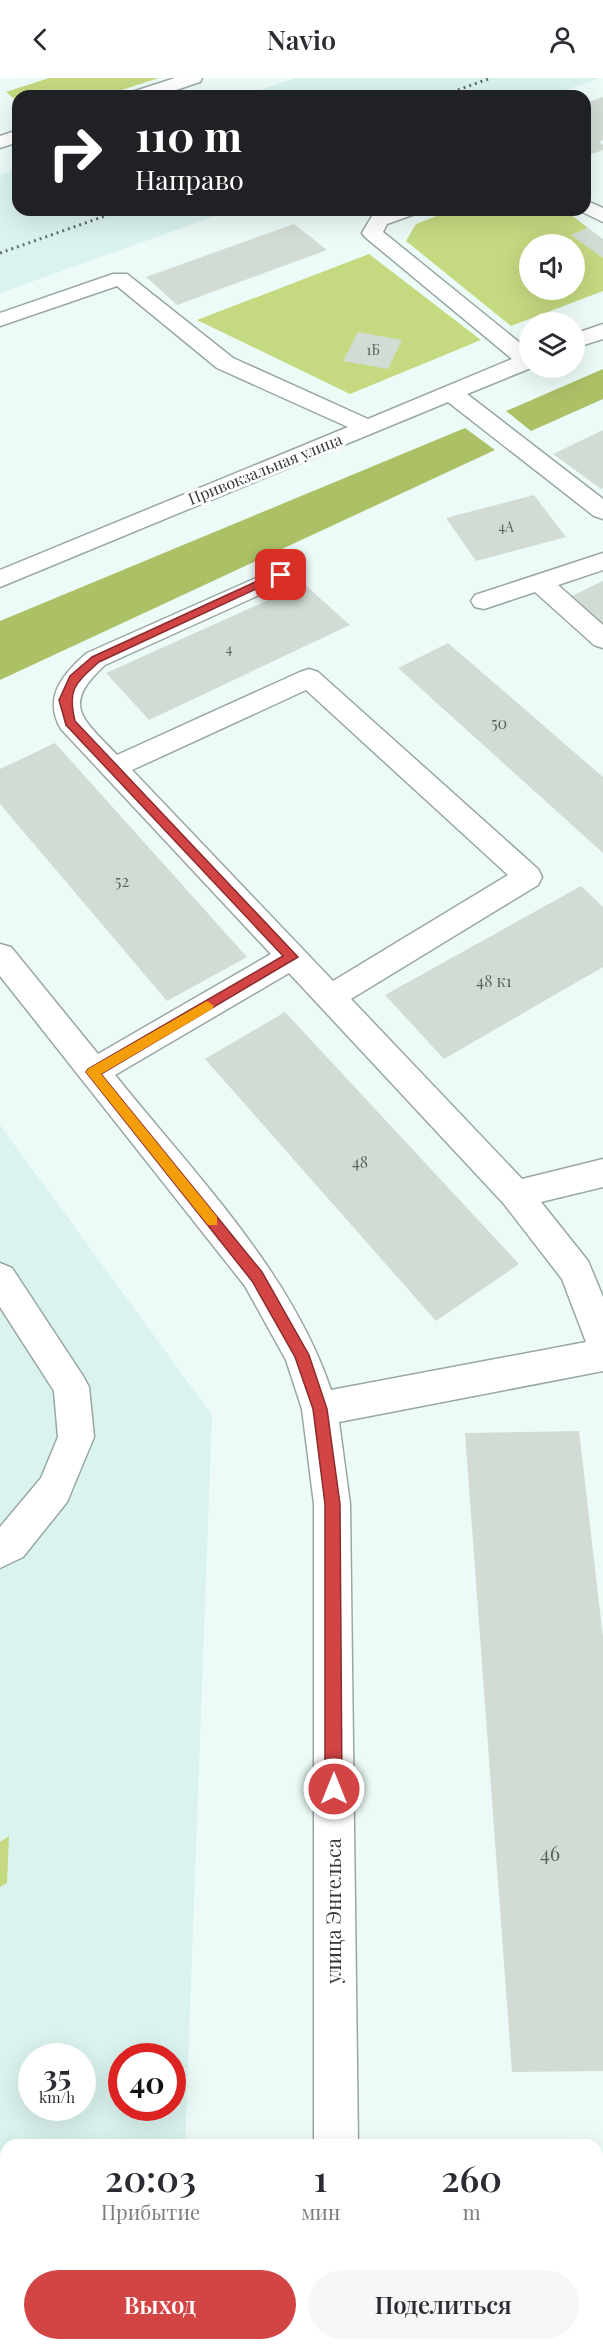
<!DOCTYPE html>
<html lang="ru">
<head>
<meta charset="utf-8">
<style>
	body { margin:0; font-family:"Playfair Display",serif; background:#f7f7f7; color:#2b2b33; height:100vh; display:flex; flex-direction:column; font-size:22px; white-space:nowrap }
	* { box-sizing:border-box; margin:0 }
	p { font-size:20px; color:#7c7c81 }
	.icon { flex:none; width:33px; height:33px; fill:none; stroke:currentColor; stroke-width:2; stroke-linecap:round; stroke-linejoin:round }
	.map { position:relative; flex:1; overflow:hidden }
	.panel { position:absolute; left:0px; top:2061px; width:603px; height:212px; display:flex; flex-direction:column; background:#fff; border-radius:18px 18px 0 0; box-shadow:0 6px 24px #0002 }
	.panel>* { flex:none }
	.banner { position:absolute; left:12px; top:12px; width:579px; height:126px; border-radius:18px; box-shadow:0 6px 24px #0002; background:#202124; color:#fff; overflow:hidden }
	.fabs { position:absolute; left:519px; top:156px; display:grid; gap:12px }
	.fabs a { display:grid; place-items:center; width:66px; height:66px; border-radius:50%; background:#fff; box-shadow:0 6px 24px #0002; font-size:30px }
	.speed { position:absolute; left:18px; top:1965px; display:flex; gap:12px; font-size:30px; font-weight:700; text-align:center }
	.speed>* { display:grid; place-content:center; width:78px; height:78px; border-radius:50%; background:#fff; box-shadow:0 6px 24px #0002; line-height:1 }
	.speed small { font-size:15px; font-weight:400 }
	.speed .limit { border:9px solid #d22; background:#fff; color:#111 }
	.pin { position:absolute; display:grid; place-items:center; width:51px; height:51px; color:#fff; margin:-26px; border-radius:12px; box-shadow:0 3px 9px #0006 }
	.me { position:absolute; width:66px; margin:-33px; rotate:0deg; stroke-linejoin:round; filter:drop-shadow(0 0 4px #0008) }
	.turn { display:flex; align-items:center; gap:21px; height:126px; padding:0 24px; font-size:27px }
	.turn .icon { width:78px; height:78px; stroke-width:2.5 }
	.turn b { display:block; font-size:42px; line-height:51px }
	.eta { display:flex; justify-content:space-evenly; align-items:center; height:102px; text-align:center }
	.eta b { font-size:36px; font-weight:600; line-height:42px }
	.primary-button { display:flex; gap:12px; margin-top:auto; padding:12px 24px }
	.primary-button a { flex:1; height:69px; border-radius:36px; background:#d34445; color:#fff; font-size:24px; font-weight:600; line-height:69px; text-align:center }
	.primary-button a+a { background:#f7f7f7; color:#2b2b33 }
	header { display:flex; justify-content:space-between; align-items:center; height:78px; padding:0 24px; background:#fff; font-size:27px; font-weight:600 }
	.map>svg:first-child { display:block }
</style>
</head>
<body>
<header><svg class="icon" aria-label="back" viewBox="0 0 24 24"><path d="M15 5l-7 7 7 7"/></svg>Navio<svg class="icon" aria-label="person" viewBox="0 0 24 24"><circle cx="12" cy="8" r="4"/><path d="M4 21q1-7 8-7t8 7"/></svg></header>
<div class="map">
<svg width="603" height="2272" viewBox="0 0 603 2272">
	<rect width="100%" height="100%" fill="#ecfbf8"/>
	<g fill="#daf3ee" fill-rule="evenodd">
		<polygon points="296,0 600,0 550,18 241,18"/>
		<polygon points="18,91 18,132 232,132 0,215 0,97"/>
		<path d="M0,1047L212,1337L185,2067H6V2266H178L177,2272H0ZM32,1978H82V2030H32ZM122,1978H172V2030H122Z"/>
	</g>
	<g fill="#c5d981" fill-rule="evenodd">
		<polygon points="49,0 159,0 103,18 18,18 18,24 6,14"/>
		<path d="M452,132H565L588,150L572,157L603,180V213L511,248L406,163L416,146ZM530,166H574V212H530Z"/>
		<polygon points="369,176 481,262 350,316 197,242"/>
		<polygon points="9,1758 7,1805 0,1809 0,1764"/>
	</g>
	<g fill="#acc066">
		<polygon points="603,291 603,321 531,353 506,333"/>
		<polygon points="465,350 495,372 0,602 0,543"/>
	</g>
	<g fill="#d2dcd4">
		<polygon points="603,19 603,62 599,64 603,67 603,72 585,78 585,25"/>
		<polygon points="294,146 327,172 177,227 146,199"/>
		<polygon points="588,150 603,161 603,180 571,157"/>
		<polygon points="358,254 402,262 388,291 343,283"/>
		<polygon points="603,352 603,410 601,411 553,376"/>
		<polygon points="534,417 566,459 476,483 446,440"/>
		<polygon points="603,503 603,546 570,519"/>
		<polygon points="304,506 350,547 149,642 106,595"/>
		<polygon points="448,565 603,699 603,775 398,590"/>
		<polygon points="55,665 247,879 167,923 0,726 0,691"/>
		<polygon points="581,808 603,829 603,889 444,981 385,917"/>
		<polygon points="285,934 519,1186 436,1243 205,981"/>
		<polygon points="579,1353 603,1559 603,1993 512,1994 465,1355"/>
		<polygon points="597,2204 603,2204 603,2272 535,2272 535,2266 597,2266"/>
	</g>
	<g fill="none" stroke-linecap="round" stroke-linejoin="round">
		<g stroke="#99a7a4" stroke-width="3">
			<g id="minor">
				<polygon points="175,0 202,0 200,4 158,18 130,18 132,14"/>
				<polygon points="18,52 18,64 0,70 0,58"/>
				<polygon points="585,122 603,130 603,144 578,132 585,132"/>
				<polygon points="388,132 418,132 415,136 387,146 383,154 530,273 531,290 467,316 603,421 603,441 594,438 448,324 0,509 0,492 348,349 217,290 117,208 0,248 0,235 113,196 127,196 233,280 368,341 512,281 365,159 362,155 372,138"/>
				<polygon points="603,246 603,261 574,270 574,256"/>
				<polygon points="603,475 603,492 558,507 603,547 603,570 594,567 535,514 484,531 475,529 471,523 475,517"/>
				<path d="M281,489L290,491L293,497L290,503L105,587C60,628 83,641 117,677L300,594L309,591L318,594L538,791L542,799L538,807L351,921L522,1101L603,1081V1109L541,1124L588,1183L603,1219V1293L339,1344L350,1426L358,2067H314V1426L302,1331L286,1282L245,1208L0,898V866L11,869L98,976L271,876L61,651C42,619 64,595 87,575ZM306,612L508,797L333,903L132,692ZM289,895L504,1126L562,1201L586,1264L331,1312C291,1193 193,1094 115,997Z"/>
				<polygon points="0,1185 12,1190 83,1298 89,1309 94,1359 72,1412 67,1424 23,1479 0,1490 0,1449 41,1400 58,1359 54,1313 0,1229"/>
				<rect x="313" y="2266" width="48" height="6"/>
			</g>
		</g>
		<use href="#minor" fill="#fff" fill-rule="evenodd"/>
		<g stroke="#656d6b" stroke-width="3" stroke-dasharray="2 4" stroke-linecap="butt">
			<polyline points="441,18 491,0"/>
			<polyline points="0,175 122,132"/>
		</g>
	</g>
	<path fill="#d34445" stroke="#892c2d" stroke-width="1.5" d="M277,494L286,497L99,584C76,605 67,610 75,643L298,879L101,996L262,1194L309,1277L327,1331L340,1426L342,1711L340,1717L334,1719L328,1717L325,1711V1426L313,1331L295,1279L252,1203L86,994L88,991L283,878L66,647L59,622L70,598L92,579Z"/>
	<polygon fill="#f59e0b" points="207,923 214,928 212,931 101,996 217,1139 217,1147 208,1147 86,994 88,991"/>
	<g text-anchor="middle" stroke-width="6" stroke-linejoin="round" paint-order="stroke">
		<g font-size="14" fill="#5c625f">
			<text x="373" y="277">1Б</text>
			<text x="506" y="454">4А</text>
			<text x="229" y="576">4</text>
		</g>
		<g font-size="16" fill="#343a38" stroke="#fff">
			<text transform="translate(265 391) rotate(-22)" y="6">Привокзальная улица</text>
		</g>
		<g font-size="16" fill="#5c625f">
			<text x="499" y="651">50</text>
			<text x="122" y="809">52</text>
			<text x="494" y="909">48 к1</text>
			<text x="360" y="1090">48</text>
		</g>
		<g font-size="20" fill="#5c625f">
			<text x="550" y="1783">46</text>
		</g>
		<g font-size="20" fill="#343a38" stroke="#fff">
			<text transform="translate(334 1833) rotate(-90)" y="7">улица Энгельса</text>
		</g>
	</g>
</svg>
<div class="fabs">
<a><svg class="icon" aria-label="sound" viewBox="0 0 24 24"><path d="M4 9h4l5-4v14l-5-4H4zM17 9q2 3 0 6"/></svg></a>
<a><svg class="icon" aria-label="layers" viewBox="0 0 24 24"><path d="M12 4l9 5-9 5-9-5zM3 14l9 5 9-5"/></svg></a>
</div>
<div class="speed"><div>35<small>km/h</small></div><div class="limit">40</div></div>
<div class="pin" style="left:281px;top:497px;background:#d93025"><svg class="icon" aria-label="arrive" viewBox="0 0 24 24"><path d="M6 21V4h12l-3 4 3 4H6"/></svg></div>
<svg class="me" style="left:334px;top:1711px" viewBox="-20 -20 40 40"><circle r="17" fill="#d34445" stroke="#fff" stroke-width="3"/><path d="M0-11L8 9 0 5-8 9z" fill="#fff"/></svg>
<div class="banner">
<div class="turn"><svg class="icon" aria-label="right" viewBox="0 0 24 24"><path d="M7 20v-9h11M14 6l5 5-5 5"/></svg><div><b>110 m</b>Направо</div></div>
</div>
<section class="panel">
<div class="eta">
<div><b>20:03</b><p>Прибытие</p></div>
<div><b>1</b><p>мин</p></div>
<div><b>260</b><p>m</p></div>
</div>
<div class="primary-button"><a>Выход</a><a>Поделиться</a></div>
</section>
</div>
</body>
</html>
